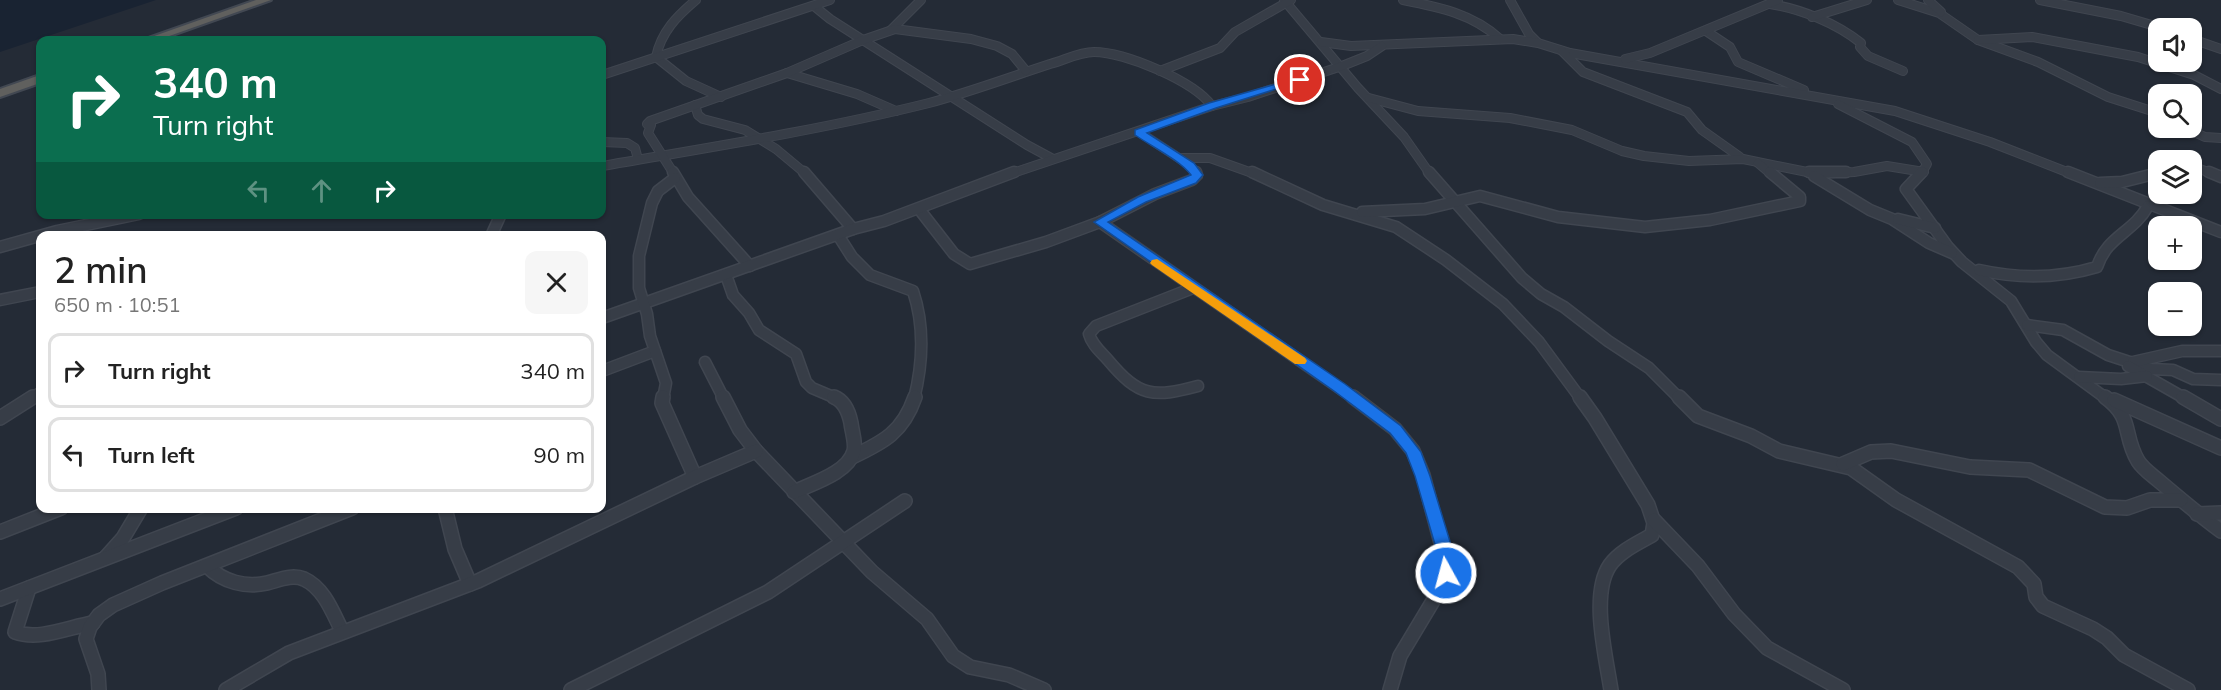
<!DOCTYPE html>
<html lang="en">
<head>
<meta charset="utf-8">
<style>
	body { margin:0; font-family:Mulish,sans-serif; background:#f6f6f6; color:#222; height:100vh; display:flex; flex-direction:column; font-size:22px; white-space:nowrap }
	* { box-sizing:border-box; margin:0 }
	p { font-size:20px; color:#767676 }
	.icon { flex:none; width:33px; height:33px; fill:none; stroke:currentColor; stroke-width:2; stroke-linecap:round; stroke-linejoin:round }
	.map { position:relative; flex:1; overflow:hidden }
	.side { position:absolute; left:36px; top:231px; width:570px; height:282px; display:flex; flex-direction:column; background:#fff; border-radius:12px; box-shadow:0 2px 4px #0004 }
	.side>* { flex:none }
	.guide { position:absolute; left:36px; top:36px; width:570px; height:183px; border-radius:12px; box-shadow:0 2px 4px #0004; background:#0b6e4f; color:#fff; overflow:hidden }
	.buttons { position:absolute; left:2148px; top:18px; display:grid; gap:12px }
	.buttons a { display:grid; place-items:center; width:54px; height:54px; border-radius:12px; background:#fff; box-shadow:0 2px 4px #0004; font-size:30px }
	.pin { position:absolute; display:grid; place-items:center; width:51px; height:51px; color:#fff; margin:-26px; border:3px solid #fff; border-radius:50%; box-shadow:0 2px 6px #0007 }
	.me { position:absolute; width:66px; margin:-33px; rotate:353deg; stroke-linejoin:round; filter:drop-shadow(0 0 4px #0008) }
	.turn { display:flex; align-items:center; gap:21px; height:126px; padding:0 18px; font-size:27px }
	.turn .icon { width:78px; height:78px; stroke-width:2.5 }
	.turn b { display:block; font-size:42px; line-height:51px }
	.lanes { display:flex; align-items:center; height:57px; padding:0 18px; background:#0003; justify-content:center; gap:30px; direction:ltr }
	.lanes .off { opacity:.35 }
	.round { display:grid; place-items:center; flex:none; width:63px; height:63px; border-radius:12px; background:#f6f6f6 }
	.headline { display:flex; align-items:center; justify-content:space-between; height:102px; padding:0 18px }
	h1 { font-size:36px; font-weight:600; line-height:45px }
	ul { padding:0; list-style:none }
	li { display:flex; align-items:center; gap:18px; height:75px; margin:0 12px 9px; padding:0 6px; border:3px solid #e0e0e0; border-radius:12px }
	li div { flex:1 }
	li b { display:block; font-size:22px }
	li em { font-style:normal }
	.map>svg:first-child { display:block }
</style>
</head>
<body>
<div class="map">
<svg width="2221" height="690" viewBox="0 0 2221 690">
	<rect width="100%" height="100%" fill="#242b36"/>
	<polygon fill="#192332" points="0,0 156,0 0,52"/>
	<g fill="none" stroke-linecap="round" stroke-linejoin="round">
		<g stroke="#404650" stroke-width="10">
			<g id="minor-far2">
				<path d="M696,0C677,16 661,32 656,57L686,81L721,97"/>
				<polyline points="1284,0 1358,88 1404,137 1430,174"/>
				<path d="M1403,0C1439,7 1473,14 1500,39"/>
				<polyline points="1510,0 1529,34 1537,42"/>
				<polyline points="1898,0 1939,13 1978,40 2038,62 2108,97 2158,113"/>
				<polyline points="1928,0 1941,12"/>
				<polyline points="2040,0 2121,16 2162,28"/>
				<path d="M1770,4C1801,9 1836,23 1861,43L1860,47L1868,56L1903,71"/>
				<polyline points="814,6 830,19 1027,145 1053,159"/>
				<polyline points="1812,17 1867,0"/>
				<polyline points="891,30 921,0"/>
				<polyline points="1706,31 1730,47 1738,62 1804,90"/>
				<polyline points="2192,39 2221,49"/>
				<polyline points="1978,40 2032,37 2138,57 2194,75 2221,89"/>
				<polyline points="1321,42 1351,46 1513,39 1538,43 1570,53 1895,111 1990,142 2072,174"/>
				<polyline points="1562,51 1583,72 1687,112 1702,130 1740,157"/>
				<polyline points="1625,59 1650,53 1778,0"/>
				<polyline points="1160,71 1220,48 1235,32 1291,0"/>
				<polyline points="787,73 857,94 896,111"/>
				<polyline points="602,75 830,0"/>
				<polyline points="1369,98 1418,111 1510,118 1572,130 1622,151 1644,156 1689,161 1743,159 1817,174"/>
				<polyline points="1838,104 1912,142 1927,164 1921,174"/>
				<polyline points="695,105 698,115 703,119 745,130 776,149 806,174"/>
				<polyline points="2185,128 2205,137 2221,138"/>
				<polyline points="1139,132 1188,164 1196,174"/>
				<polyline points="602,142 627,143 635,148 638,159"/>
				<polyline points="1179,158 1210,158 1255,174"/>
				<polyline points="1758,163 1771,174"/>
				<path d="M602,166C711,147 821,130 929,103C970,92 1010,77 1050,64C1065,60 1079,52 1094,52C1125,52 1194,81 1212,106"/>
				<polyline points="2192,166 2213,174"/>
				<polyline points="674,174 648,133 651,125 647,124 650,121 787,73 863,40 895,29 971,39 997,46 1012,54 1026,71"/>
				<polyline points="1010,174 1212,106 1248,97 1342,66 1367,56 1382,46"/>
				<polyline points="1818,174 1854,172 1887,166 1924,172"/>
				<polyline points="2154,174 2158,173"/>
			</g>
		</g>
		<g stroke="#404650" stroke-width="13">
			<g id="minor-far1">
				<polyline points="673,172 688,197 750,266"/>
				<polyline points="804,172 853,229"/>
				<polyline points="1252,172 1323,205 1396,227 1446,260 1503,304 1539,342 1581,399"/>
				<polyline points="1429,172 1522,278 1541,294 1564,307 1608,341 1649,368 1680,399"/>
				<polyline points="1809,172 1846,172"/>
				<polyline points="1922,172 1906,189 1948,247 1962,262 2011,301 2036,342 2047,355 2107,399"/>
				<polyline points="2068,172 2221,232"/>
				<polyline points="2209,172 2221,177"/>
				<polyline points="1814,176 1870,210 1892,219 1929,243 1952,253"/>
				<polyline points="2100,183 2122,182 2158,173"/>
				<polyline points="919,209 954,254 970,264 1046,242 1100,222 1155,194 1192,180 1197,175 1196,172"/>
				<polyline points="1362,212 1425,209 1480,196 1558,217 1645,227 1710,220 1800,201 1800,197 1770,172"/>
				<polyline points="1898,219 1935,228"/>
				<polyline points="1100,222 1355,399"/>
				<path d="M838,235L852,257L870,275L913,291C925,327 923,363 914,399"/>
				<polyline points="491,236 501,214"/>
				<polyline points="0,247 57,231 139,214"/>
				<path d="M1979,270C2019,279 2057,279 2097,267C2107,236 2133,233 2148,206"/>
				<polyline points="726,275 733,295 749,313 759,330 796,354 806,382 812,388 838,399"/>
				<path d="M1193,288L1096,326L1089,334C1092,345 1101,352 1108,360C1139,397 1153,398 1198,386"/>
				<polyline points="0,300 40,292"/>
				<polyline points="602,318 853,229 884,221 1014,172"/>
				<polyline points="2027,325 2063,330 2108,355 2151,369 2173,370 2193,379 2221,380"/>
				<polyline points="705,362 724,399"/>
				<polyline points="2133,362 2182,351 2221,351"/>
				<polyline points="2128,366 2186,399"/>
				<polyline points="602,371 655,351"/>
				<polyline points="2079,377 2121,379 2147,376"/>
				<polyline points="31,399 40,393"/>
				<polyline points="663,399 666,383 650,336 647,314 639,288 639,256 652,203 658,191 675,178"/>
			</g>
		</g>
		<g stroke="#404650" stroke-width="16">
			<g id="minor">
				<polyline points="663,397 662,403 695,477"/>
				<polyline points="723,397 740,430 756,451 872,572 927,619 953,656 970,667 1009,675 1044,690"/>
				<polyline points="1353,397 1395,429 1413,451 1423,475 1447,566 1436,596 1400,656 1390,690"/>
				<path d="M1580,397L1595,418L1648,505L1654,523L1652,535C1638,543 1620,551 1610,565C1590,594 1606,657 1611,690"/>
				<polyline points="1679,397 1698,416 1751,436 1779,451 1851,468 1896,500 2018,567 2034,584 2036,597 2043,606 2093,629 2107,638 2124,655 2188,690"/>
				<path d="M2105,397C2134,418 2122,434 2138,461C2143,469 2152,475 2159,481C2179,498 2199,515 2221,531"/>
				<polyline points="2183,397 2221,419"/>
				<polyline points="2114,400 2221,448"/>
				<polyline points="0,418 33,397"/>
				<path d="M852,457C884,442 903,432 915,397"/>
				<polyline points="1843,464 1871,452 1891,451 1970,467 2029,470 2105,507 2127,508 2150,500 2181,500"/>
				<path d="M794,492C813,483 848,473 854,451C856,443 852,432 851,423C849,413 844,401 834,397"/>
				<polyline points="445,508 455,549 470,584"/>
				<polyline points="2197,514 2221,513"/>
				<polyline points="1654,520 1698,566 1734,614 1767,648 1843,690"/>
				<polyline points="0,532 61,508"/>
				<polyline points="106,557 123,538 141,508"/>
				<path d="M207,566C223,582 246,588 267,583C279,580 292,574 304,579C324,588 333,613 342,631"/>
				<path d="M29,588L15,632C39,641 69,627 93,623"/>
				<polyline points="0,599 236,508"/>
				<polyline points="99,690 98,674 86,639 90,627 99,615 113,605 162,583 352,508"/>
				<polyline points="226,690 289,653 478,581 695,477 756,451"/>
				<polyline points="571,690 768,592 905,501"/>
			</g>
		</g>
		<g stroke="#424852" stroke-width="4">
			<g id="trunk">
				<polygon points="256,0 271,0 158,40 143,40"/>
				<polygon points="40,75 40,83 0,97 0,89"/>
			</g>
		</g>
		<use href="#minor-far2" stroke="#373d47" stroke-width="8"/>
		<use href="#minor-far1" stroke="#373d47" stroke-width="10"/>
		<use href="#minor" stroke="#373d47" stroke-width="13"/>
		<use href="#trunk" fill="#60605e" fill-rule="evenodd"/>
	</g>
	<path fill="#1a73e8" stroke="#114b97" stroke-width="1.5" d="M1297,78L1305,80L1216,108L1147,133L1194,163L1203,175L1196,183L1146,202L1108,222L1345,384L1401,426L1421,452L1430,476L1452,548L1455,573L1452,578L1446,579L1440,578L1436,548L1415,476L1406,453L1390,433L1334,391L1094,222L1138,197L1191,175C1181,161 1151,146 1135,135V130L1209,103Z"/>
	<polygon fill="#f59e0b" points="1157,259 1305,358 1307,361 1305,364 1295,364 1152,265 1150,263 1152,260"/>
</svg>
<div class="buttons">
<a><svg class="icon" aria-label="sound" viewBox="0 0 24 24"><path d="M4 9h4l5-4v14l-5-4H4zM17 9q2 3 0 6"/></svg></a>
<a><svg class="icon" aria-label="search" viewBox="0 0 24 24"><circle cx="10" cy="10" r="6"/><path d="M15 15l6 6"/></svg></a>
<a><svg class="icon" aria-label="layers" viewBox="0 0 24 24"><path d="M12 4l9 5-9 5-9-5zM3 14l9 5 9-5"/></svg></a>
<a>+</a>
<a>−</a>
</div>
<div class="pin" style="left:1300px;top:80px;background:#d93025"><svg class="icon" aria-label="arrive" viewBox="0 0 24 24"><path d="M6 21V4h12l-3 4 3 4H6"/></svg></div>
<svg class="me" style="left:1446px;top:573px" viewBox="-20 -20 40 40"><circle r="17" fill="#1a73e8" stroke="#fff" stroke-width="3"/><path d="M0-11L8 9 0 5-8 9z" fill="#fff"/></svg>
<div class="guide">
<div class="turn"><svg class="icon" aria-label="right" viewBox="0 0 24 24"><path d="M7 20v-9h11M14 6l5 5-5 5"/></svg><div><b>340 m</b>Turn right</div></div>
<div class="lanes"><svg class="icon off" aria-label="left" viewBox="0 0 24 24"><path d="M17 20v-9H6M10 6l-5 5 5 5"/></svg><svg class="icon off" aria-label="ahead" viewBox="0 0 24 24"><path d="M12 20V5M6 11l6-6 6 6"/></svg><svg class="icon" aria-label="right" viewBox="0 0 24 24"><path d="M7 20v-9h11M14 6l5 5-5 5"/></svg></div>
</div>
<section class="side">
<div class="headline"><div><h1>2 min</h1><p>650 m · 10:51</p></div><a class="round"><svg class="icon" aria-label="close" viewBox="0 0 24 24"><path d="M6 6l12 12M18 6L6 18"/></svg></a></div>
<ul>
<li><svg class="icon" aria-label="right" viewBox="0 0 24 24"><path d="M7 20v-9h11M14 6l5 5-5 5"/></svg><div><b>Turn right</b></div><em>340 m</em></li>
<li><svg class="icon" aria-label="left" viewBox="0 0 24 24"><path d="M17 20v-9H6M10 6l-5 5 5 5"/></svg><div><b>Turn left</b></div><em>90 m</em></li>
</ul>
</section>
</div>
</body>
</html>
